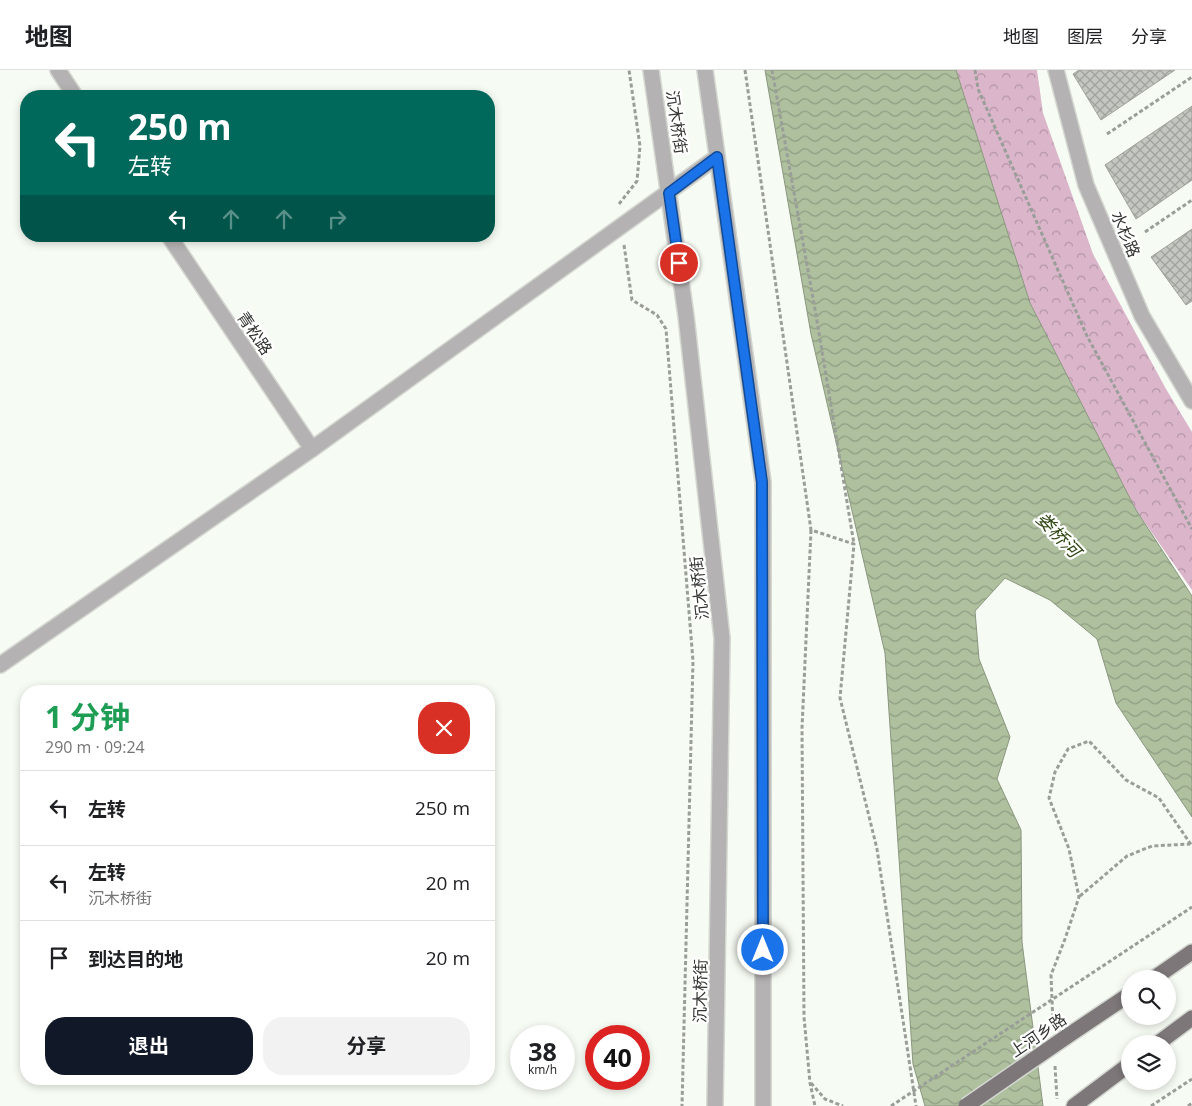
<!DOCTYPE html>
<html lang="zh">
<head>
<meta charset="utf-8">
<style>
	body { margin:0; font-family:"Open Sans","Noto Sans SC",sans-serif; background:#f2f2f2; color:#202124; height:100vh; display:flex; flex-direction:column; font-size:19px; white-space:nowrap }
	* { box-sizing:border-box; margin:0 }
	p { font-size:16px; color:#757577 }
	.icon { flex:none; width:28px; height:28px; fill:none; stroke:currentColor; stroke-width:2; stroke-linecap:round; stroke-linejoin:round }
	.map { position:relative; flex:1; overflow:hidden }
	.panel { position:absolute; left:20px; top:615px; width:475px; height:400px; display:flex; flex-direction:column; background:#fff; border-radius:20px; box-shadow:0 2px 8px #0003 }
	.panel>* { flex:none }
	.guide { position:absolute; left:20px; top:20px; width:475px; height:152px; border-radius:20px; box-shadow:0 2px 8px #0003; background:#00695c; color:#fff; overflow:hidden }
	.tools { position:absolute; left:1121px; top:900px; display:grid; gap:10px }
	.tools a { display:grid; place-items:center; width:55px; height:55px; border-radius:50%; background:#fff; box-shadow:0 2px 8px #0003; font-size:25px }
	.speed { position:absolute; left:510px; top:955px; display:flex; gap:10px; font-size:25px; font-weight:700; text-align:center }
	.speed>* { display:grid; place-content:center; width:65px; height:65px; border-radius:50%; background:#fff; box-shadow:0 2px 8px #0003; line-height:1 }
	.speed small { font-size:12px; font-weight:400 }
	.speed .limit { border:8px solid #d22; background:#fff; color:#111 }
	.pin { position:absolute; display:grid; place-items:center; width:42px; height:42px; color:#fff; margin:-21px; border:2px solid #fff; border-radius:50%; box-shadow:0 1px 5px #0007 }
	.me { position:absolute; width:55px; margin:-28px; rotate:0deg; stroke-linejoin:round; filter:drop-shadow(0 0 4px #0008) }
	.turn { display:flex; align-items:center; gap:18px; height:105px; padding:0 25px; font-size:22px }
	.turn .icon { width:65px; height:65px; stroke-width:2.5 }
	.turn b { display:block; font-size:35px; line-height:42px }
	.lanes { display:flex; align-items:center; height:48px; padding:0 25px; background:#0003; justify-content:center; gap:25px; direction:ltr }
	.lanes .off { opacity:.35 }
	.round { display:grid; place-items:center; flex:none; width:52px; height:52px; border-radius:20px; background:#f2f2f2 }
	.headline { display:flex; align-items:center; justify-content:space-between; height:85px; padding:0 25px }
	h1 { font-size:30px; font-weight:700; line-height:38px; color:#1e9e55 }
	.action { display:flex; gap:10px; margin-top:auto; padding:10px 25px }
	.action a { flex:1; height:58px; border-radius:20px; background:#111827; color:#fff; font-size:20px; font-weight:700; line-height:58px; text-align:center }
	.action a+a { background:#f2f2f2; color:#202124 }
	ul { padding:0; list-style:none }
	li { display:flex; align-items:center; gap:15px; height:75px; padding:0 25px; border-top:1px solid #e0e0e0 }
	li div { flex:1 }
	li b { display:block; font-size:19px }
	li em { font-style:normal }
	header { display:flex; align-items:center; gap:30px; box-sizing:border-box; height:70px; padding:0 25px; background:#fff; border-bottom:1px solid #e0e0e0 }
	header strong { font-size:24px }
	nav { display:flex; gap:28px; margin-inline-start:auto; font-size:18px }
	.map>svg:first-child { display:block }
</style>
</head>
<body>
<header>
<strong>地图</strong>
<nav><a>地图</a><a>图层</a><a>分享</a></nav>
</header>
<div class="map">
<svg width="1192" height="1036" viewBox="0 0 1192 1036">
	<defs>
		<pattern id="forest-crowns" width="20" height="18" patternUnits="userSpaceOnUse" patternTransform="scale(1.25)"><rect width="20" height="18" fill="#dbb6cb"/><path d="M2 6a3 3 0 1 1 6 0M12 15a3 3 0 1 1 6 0" fill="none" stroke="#b295a5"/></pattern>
		<pattern id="water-waves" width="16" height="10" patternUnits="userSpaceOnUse" patternTransform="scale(1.25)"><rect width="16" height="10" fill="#afc09f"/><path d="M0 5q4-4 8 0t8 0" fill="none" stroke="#8f9d82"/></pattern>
		<pattern id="building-cross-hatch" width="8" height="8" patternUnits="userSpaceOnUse" patternTransform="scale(1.25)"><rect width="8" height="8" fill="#c3c7c0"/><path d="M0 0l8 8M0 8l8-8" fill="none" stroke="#9fa29d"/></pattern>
	</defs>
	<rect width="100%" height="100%" fill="#f6fbf3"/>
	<polygon fill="url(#forest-crowns)" points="956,0 1037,0 1043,43 1093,184 1166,319 1192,362 1192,520 1136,440 1030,233"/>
	<polygon fill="url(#water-waves)" stroke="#8a967e" points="765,0 956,0 1030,233 1136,440 1192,526 1192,747 1116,633 1097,569 1050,530 1005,508 975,541 979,589 1010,667 997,709 1021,760 1022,872 1043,1036 925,1036 913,994 885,583 811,264"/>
	<g fill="url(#building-cross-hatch)" stroke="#9fa39c">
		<polygon points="1079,0 1175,0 1101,50 1073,4"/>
		<polygon points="1192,36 1192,110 1136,149 1105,95"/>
		<polygon points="1192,159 1192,231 1186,235 1151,187"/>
	</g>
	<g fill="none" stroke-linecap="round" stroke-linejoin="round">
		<g stroke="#d3d7d0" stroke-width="18">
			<g id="minor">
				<polyline points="58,0 75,26"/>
				<polyline points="651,0 686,246 722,568 715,1036"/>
				<polyline points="705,0 763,412 763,1036"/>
				<polyline points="1056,0 1086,115 1142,246 1192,331"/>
				<polyline points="169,166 312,379"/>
				<polyline points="0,595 312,379 717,87"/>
			</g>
		</g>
		<g stroke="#d3d7d0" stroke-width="18">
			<g id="major">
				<polyline points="1153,909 1192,882"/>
				<polyline points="1066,967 1130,924"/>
				<polyline points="1157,974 1192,948"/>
				<polyline points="1074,1036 1130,994"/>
			</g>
		</g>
		<g stroke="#9a9e98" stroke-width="3" stroke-dasharray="4 2.5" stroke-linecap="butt">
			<polyline points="745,0 811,460 854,474 840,628 877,779 916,1036"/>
			<polyline points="772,0 816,245 854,474"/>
			<polyline points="975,0 978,19 1087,266 1192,459"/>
			<polyline points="1107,64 1192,7"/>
			<polyline points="619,134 637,111 640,76 629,0"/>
			<polyline points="1145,162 1192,130"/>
			<polyline points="624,175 632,230 657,245 666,259 693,591 682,1036"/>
			<polyline points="811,460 802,658 804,947 810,1013 815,1036"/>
			<polyline points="1080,826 1127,786 1152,776 1190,774"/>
			<polyline points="1053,954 1051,905 1065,869 1079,827 1069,779 1049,728 1055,702 1068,679 1089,671 1126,710 1159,728 1192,776"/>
			<polyline points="1055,996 1057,1029"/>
			<polyline points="811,1013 825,1029 843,1036"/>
			<polyline points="1151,1036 1192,1009"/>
			<polyline points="1188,1036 1192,1033"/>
		</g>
		<use href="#minor" stroke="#b5b2b4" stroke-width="15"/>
		<use href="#major" stroke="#7d777a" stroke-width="15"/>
		<g stroke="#d3d7d0" stroke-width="18" stroke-linecap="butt">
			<polyline id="major-bridge" points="966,1036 1066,967"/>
		</g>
		<polyline stroke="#9a9e98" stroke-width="3" stroke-dasharray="4 2.5" stroke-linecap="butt" points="891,1036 1192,837"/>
		<use href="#major-bridge" stroke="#7d777a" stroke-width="15"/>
	</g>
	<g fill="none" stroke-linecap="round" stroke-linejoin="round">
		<g stroke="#114b97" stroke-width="12">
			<polyline id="route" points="679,193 669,123 717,87 762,412 763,880"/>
		</g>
		<use href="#route" stroke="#1a73e8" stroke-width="9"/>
	</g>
	<g text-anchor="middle" stroke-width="4.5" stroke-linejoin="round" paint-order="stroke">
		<g font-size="16" fill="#323431" stroke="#fff">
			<text transform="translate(677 52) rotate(82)" y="6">沉木桥街</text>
			<text transform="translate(1126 164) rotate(67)" y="6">水杉路</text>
			<text transform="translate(255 263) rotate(56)" y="6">青松路</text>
			<text transform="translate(699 518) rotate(-96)" y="6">沉木桥街</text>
			<text transform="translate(700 921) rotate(-89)" y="6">沉木桥街</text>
			<text transform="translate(1038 965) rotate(-34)" y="6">上河乡路</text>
		</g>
		<g font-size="18" font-style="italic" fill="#314816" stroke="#fff">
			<text transform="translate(1058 465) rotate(46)" y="6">娄桥河</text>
		</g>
	</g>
</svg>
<div class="tools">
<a><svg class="icon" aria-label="search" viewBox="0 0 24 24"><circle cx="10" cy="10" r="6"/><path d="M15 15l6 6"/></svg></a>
<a><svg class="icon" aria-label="layers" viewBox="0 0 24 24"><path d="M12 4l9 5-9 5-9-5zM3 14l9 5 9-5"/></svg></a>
</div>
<div class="speed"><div>38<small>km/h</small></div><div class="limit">40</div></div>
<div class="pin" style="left:679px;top:193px;background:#d93025"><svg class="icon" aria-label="arrive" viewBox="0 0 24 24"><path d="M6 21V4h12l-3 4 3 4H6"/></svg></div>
<svg class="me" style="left:763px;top:880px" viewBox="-20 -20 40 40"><circle r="17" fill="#1a73e8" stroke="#fff" stroke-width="3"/><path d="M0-11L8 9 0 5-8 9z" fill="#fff"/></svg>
<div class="guide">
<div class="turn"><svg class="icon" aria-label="left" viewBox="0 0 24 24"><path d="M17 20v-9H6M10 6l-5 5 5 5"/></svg><div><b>250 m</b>左转</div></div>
<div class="lanes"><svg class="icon" aria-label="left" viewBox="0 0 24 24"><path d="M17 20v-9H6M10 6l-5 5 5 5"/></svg><svg class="icon off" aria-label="ahead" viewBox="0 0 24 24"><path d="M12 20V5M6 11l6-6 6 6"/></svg><svg class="icon off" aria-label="ahead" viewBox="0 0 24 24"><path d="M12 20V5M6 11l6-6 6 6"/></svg><svg class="icon off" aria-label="right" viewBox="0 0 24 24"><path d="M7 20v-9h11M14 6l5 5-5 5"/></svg></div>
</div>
<section class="panel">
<div class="headline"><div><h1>1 分钟</h1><p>290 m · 09:24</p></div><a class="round" style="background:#d93025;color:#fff"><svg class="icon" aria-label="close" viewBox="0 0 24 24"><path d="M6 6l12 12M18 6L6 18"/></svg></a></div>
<ul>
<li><svg class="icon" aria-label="left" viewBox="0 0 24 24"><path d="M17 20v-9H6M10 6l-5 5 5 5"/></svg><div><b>左转</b></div><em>250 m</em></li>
<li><svg class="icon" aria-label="left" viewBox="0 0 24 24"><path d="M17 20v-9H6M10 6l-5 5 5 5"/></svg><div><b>左转</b><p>沉木桥街</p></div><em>20 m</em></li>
<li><svg class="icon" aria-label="arrive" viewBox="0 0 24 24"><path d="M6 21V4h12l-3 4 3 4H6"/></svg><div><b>到达目的地</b></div><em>20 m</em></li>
</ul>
<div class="action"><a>退出</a><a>分享</a></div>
</section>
</div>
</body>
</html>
